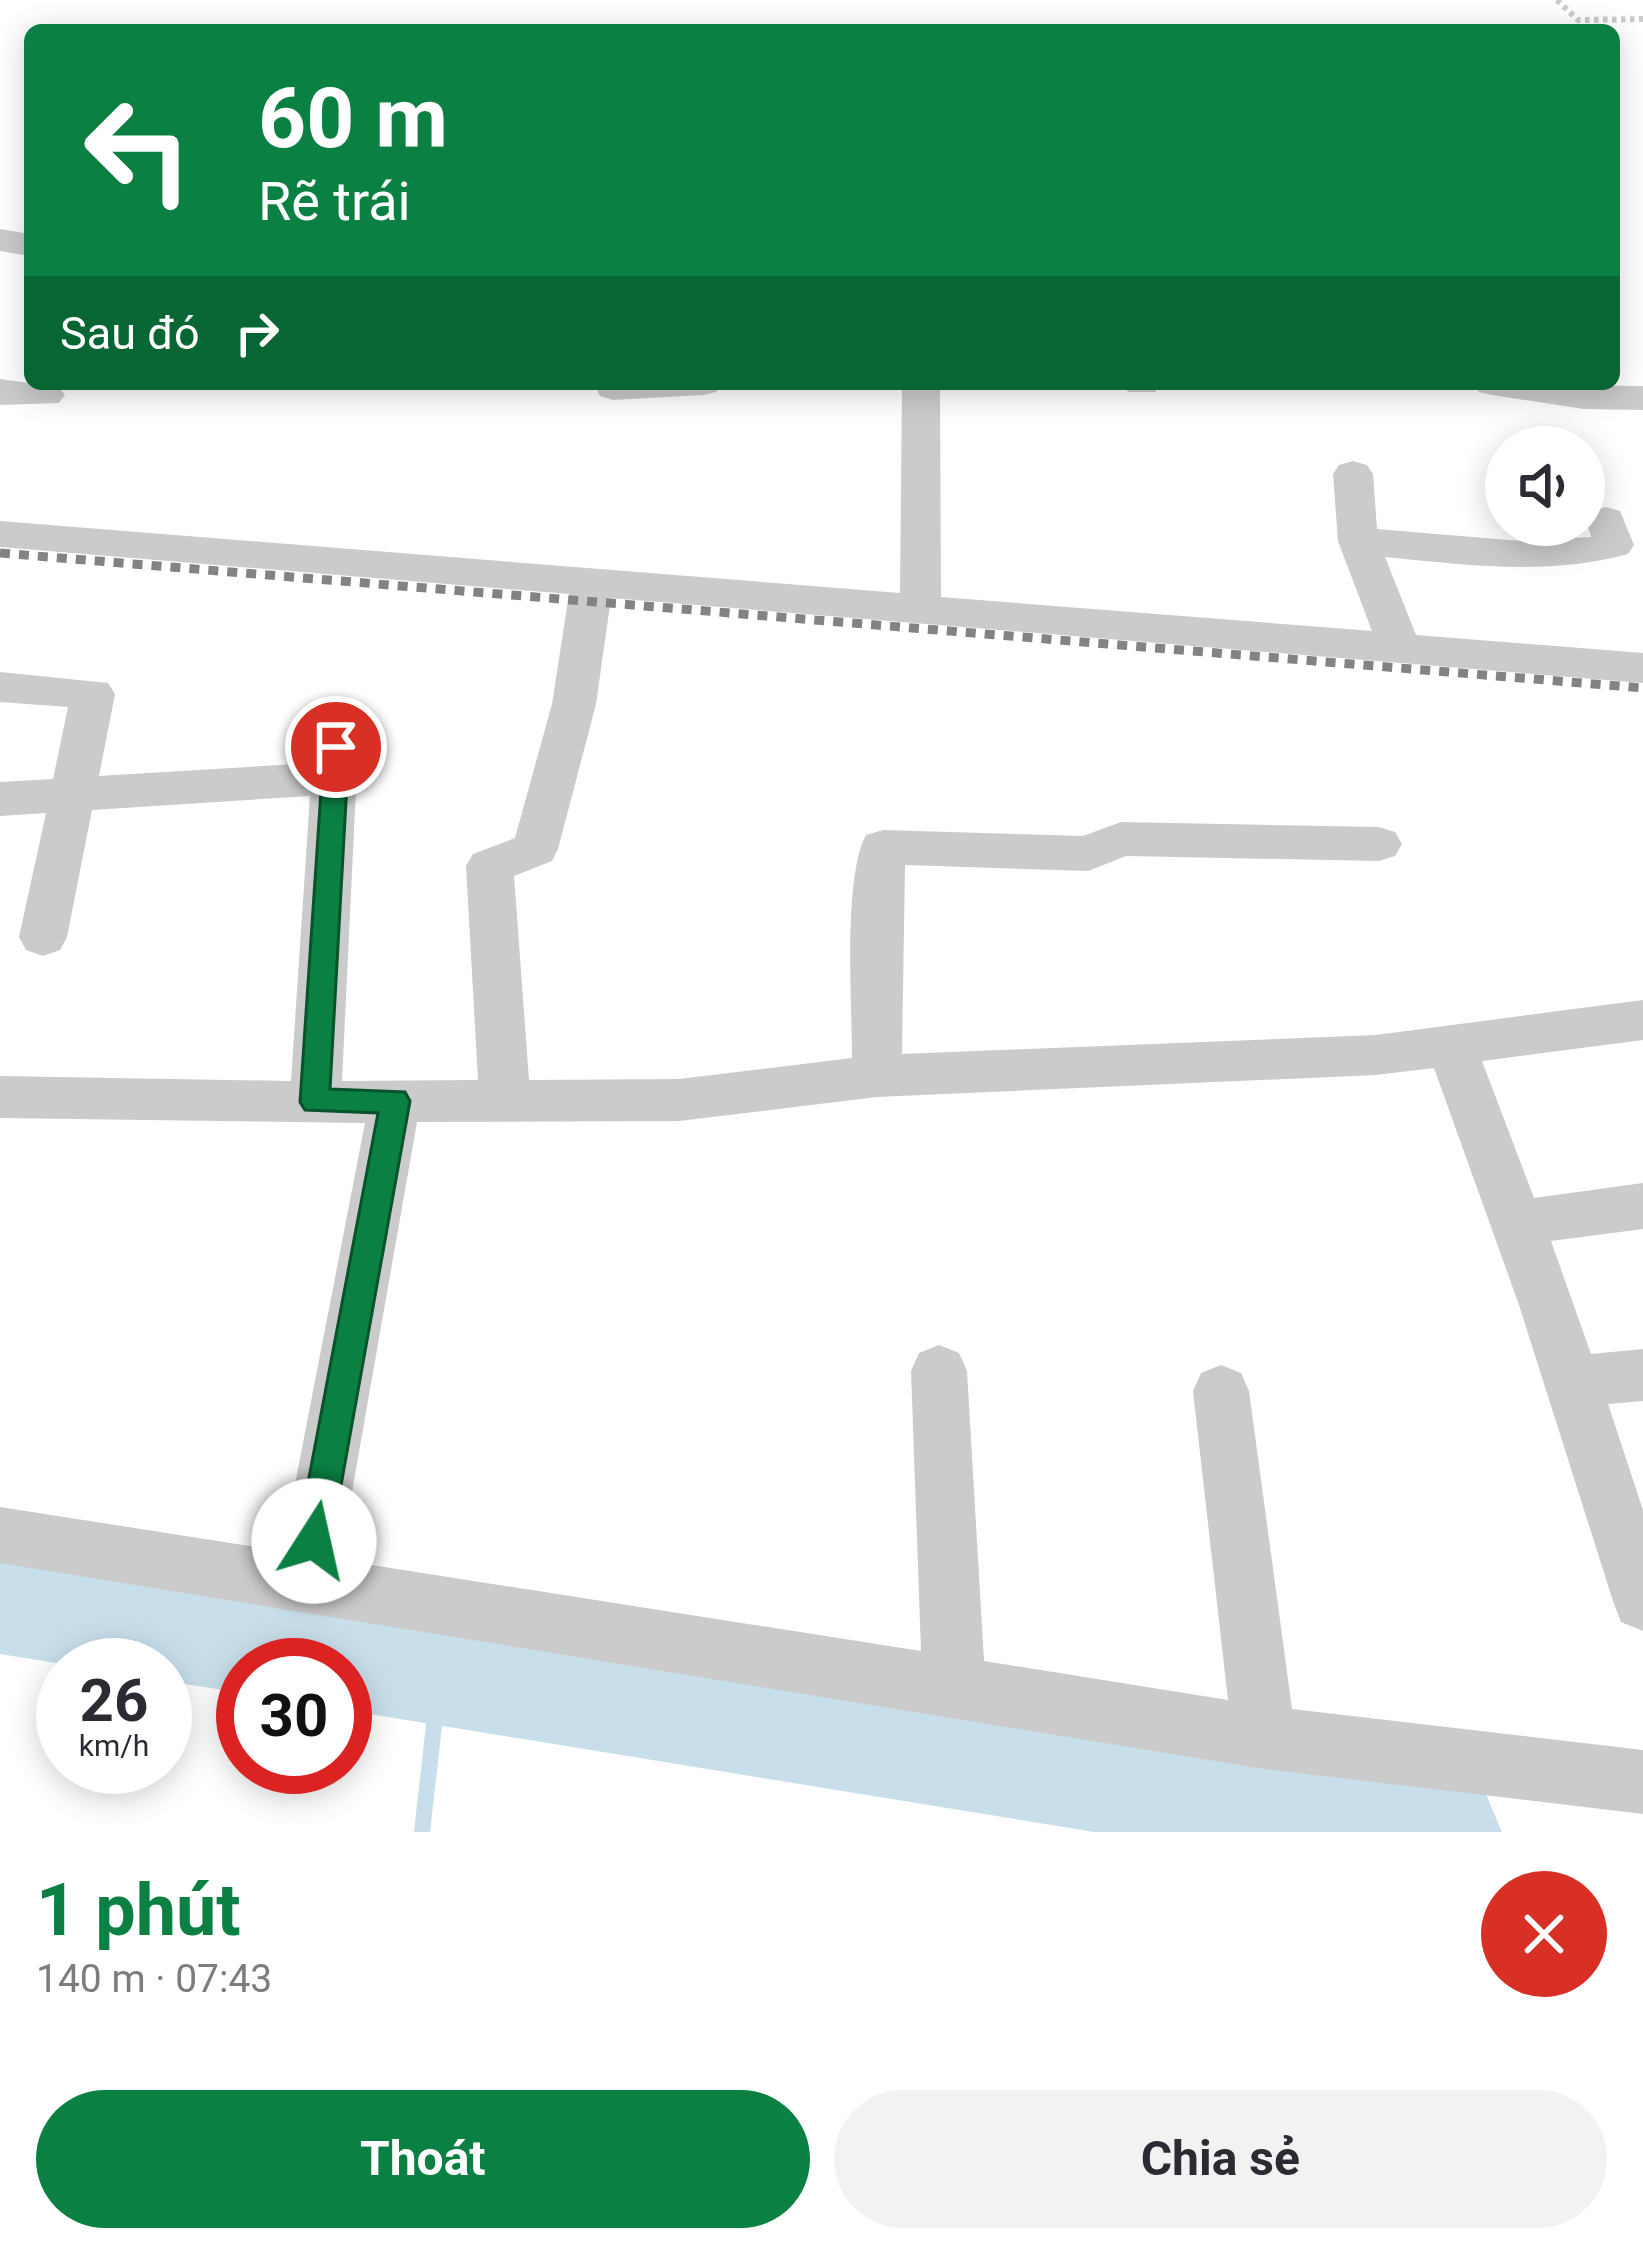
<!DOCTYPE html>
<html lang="vi">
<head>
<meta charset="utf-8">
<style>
	body { margin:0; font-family:Roboto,sans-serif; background:#f2f2f3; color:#2b2b33; height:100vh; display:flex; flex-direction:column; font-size:45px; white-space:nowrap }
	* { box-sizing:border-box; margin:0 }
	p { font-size:39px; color:#7c7c81 }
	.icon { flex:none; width:66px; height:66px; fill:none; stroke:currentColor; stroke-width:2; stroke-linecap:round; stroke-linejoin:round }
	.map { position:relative; height:1832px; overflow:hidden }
	.side { display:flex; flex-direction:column; background:#fff; flex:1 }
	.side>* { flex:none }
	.banner { position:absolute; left:24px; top:24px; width:1596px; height:366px; border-radius:18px; box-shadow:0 6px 30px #0003; background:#0b8043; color:#fff; overflow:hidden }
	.controls { position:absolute; left:1485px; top:426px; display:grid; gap:24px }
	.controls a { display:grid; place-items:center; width:120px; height:120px; border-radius:50%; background:#fff; box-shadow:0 6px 30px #0003; font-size:60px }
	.speed { position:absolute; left:36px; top:1638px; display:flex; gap:24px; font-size:60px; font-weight:700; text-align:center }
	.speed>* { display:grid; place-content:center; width:156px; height:156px; border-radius:50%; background:#fff; box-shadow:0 6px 30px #0003; line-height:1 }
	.speed small { font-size:30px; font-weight:400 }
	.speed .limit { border:18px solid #d22; background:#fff; color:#111 }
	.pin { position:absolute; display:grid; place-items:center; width:102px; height:102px; color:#fff; margin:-51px; border:6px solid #fff; border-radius:50%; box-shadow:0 3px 12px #0007 }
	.me { position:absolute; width:132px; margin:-66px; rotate:10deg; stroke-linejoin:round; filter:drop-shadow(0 0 9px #0008) }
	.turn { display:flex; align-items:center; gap:42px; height:252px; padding:0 36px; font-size:54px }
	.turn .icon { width:156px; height:156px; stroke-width:2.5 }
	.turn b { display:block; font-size:84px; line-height:102px }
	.then { display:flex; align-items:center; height:114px; padding:0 36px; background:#0003; gap:24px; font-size:45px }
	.round { display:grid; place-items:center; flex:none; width:126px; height:126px; border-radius:63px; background:#f2f2f3 }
	.head { display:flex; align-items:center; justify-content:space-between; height:204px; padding:0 36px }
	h1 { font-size:72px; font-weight:700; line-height:90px; color:#0b8043 }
	.action { display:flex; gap:24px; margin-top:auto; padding:24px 36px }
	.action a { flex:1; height:138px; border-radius:72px; background:#0b8043; color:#fff; font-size:48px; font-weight:700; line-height:138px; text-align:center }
	.action a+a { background:#f2f2f3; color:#2b2b33 }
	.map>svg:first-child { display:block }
</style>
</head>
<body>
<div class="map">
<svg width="1643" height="1832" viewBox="0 0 1643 1832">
	<rect width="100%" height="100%" fill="#fff"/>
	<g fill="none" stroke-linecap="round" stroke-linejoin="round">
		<polyline stroke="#c8dfeb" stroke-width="16" points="422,1832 440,1672"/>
		<polygon fill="#c8dfeb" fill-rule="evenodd" points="0,1550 1445,1775 1485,1792 1502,1832 1094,1832 345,1710 345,1665 243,1665 243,1693 165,1681 165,1665 68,1665 0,1654"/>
		<polyline stroke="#cbcbcb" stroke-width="6" stroke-dasharray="4.5 4.5" stroke-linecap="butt" points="1557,0 1578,20 1643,19"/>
		<g fill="#cbcbcb" fill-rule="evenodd">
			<polygon points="0,229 30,234 30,256 0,251"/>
			<polygon points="0,379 59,387 65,395 59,403 0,405"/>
			<polygon points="594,384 722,384 716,392 703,395 613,400 600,396"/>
			<path d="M902,384H940L941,597L1372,631L1338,541L1333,474L1339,465L1353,461L1367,465L1373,474L1377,529L1521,541L1591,537L1586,520L1592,511L1606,507L1620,511L1634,545L1628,554C1547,576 1467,565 1385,557L1416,635L1643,653V683L611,598L596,704L558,849L552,861L514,876L529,1080L679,1079L852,1058C852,1005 843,877 866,835L883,830L1083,836L1121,822L1379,827L1395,832L1402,844L1395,856L1379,861L1126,856L1088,871L905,865L902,1054L1376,1035L1643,1000V1040L1482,1061L1534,1198L1643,1183V1229L1551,1241L1591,1354L1643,1349V1401L1608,1404L1643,1510V1631L1621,1622L1613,1601L1519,1305L1434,1068L1376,1075L877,1097L679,1121L417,1122L340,1560L921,1651L911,1371L919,1353L939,1345L959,1353L967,1371L984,1661L1228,1700L1193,1391L1201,1373L1221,1365L1241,1373L1249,1391L1292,1709L1643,1750V1814L1264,1769L0,1563V1507L282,1551L365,1123L0,1118V1076L291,1081L310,796L92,810L67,937L60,950L43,956L26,950L19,937L46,813L0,816V782L53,779L68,707L0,702V672L108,683L115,694L99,776L313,763L320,736L336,731L352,736L358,747L342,1081L478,1080L466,866L473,854L515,838L552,704L569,594L0,547V521L900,593Z"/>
			<polygon points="1122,384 1161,384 1155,392 1128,392"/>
			<polygon points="1473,384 1643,386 1643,410 1584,409 1492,395 1479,392"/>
		</g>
		<polyline stroke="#838383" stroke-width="9" stroke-dasharray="10 9" stroke-linecap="butt" points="0,553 1643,688"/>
	</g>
	<polygon fill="#0b8043" stroke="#07532c" stroke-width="3" points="336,738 349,747 330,1089 405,1092 410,1101 331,1541 326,1553 314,1558 302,1553 297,1541 378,1113 305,1110 300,1102 324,747"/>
</svg>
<div class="controls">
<a><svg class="icon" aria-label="sound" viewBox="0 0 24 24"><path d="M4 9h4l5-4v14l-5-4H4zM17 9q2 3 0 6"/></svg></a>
</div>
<div class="speed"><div>26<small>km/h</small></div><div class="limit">30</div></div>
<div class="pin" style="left:336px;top:747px;background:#d93025"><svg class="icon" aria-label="arrive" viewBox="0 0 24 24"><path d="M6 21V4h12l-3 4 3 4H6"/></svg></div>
<svg class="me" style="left:314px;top:1541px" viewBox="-20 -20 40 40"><circle r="19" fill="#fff"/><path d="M0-13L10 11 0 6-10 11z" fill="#0b8043"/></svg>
<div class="banner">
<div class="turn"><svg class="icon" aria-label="left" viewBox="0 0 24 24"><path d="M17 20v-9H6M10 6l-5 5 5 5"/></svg><div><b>60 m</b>Rẽ trái</div></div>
<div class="then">Sau đó<svg class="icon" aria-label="right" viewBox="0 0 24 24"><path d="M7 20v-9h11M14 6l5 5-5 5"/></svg></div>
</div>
</div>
<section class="side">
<div class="head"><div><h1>1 phút</h1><p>140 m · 07:43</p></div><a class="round" style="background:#d93025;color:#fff"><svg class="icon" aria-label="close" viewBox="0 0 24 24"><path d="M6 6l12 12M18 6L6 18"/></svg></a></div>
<div class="action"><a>Thoát</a><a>Chia sẻ</a></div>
</section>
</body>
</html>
